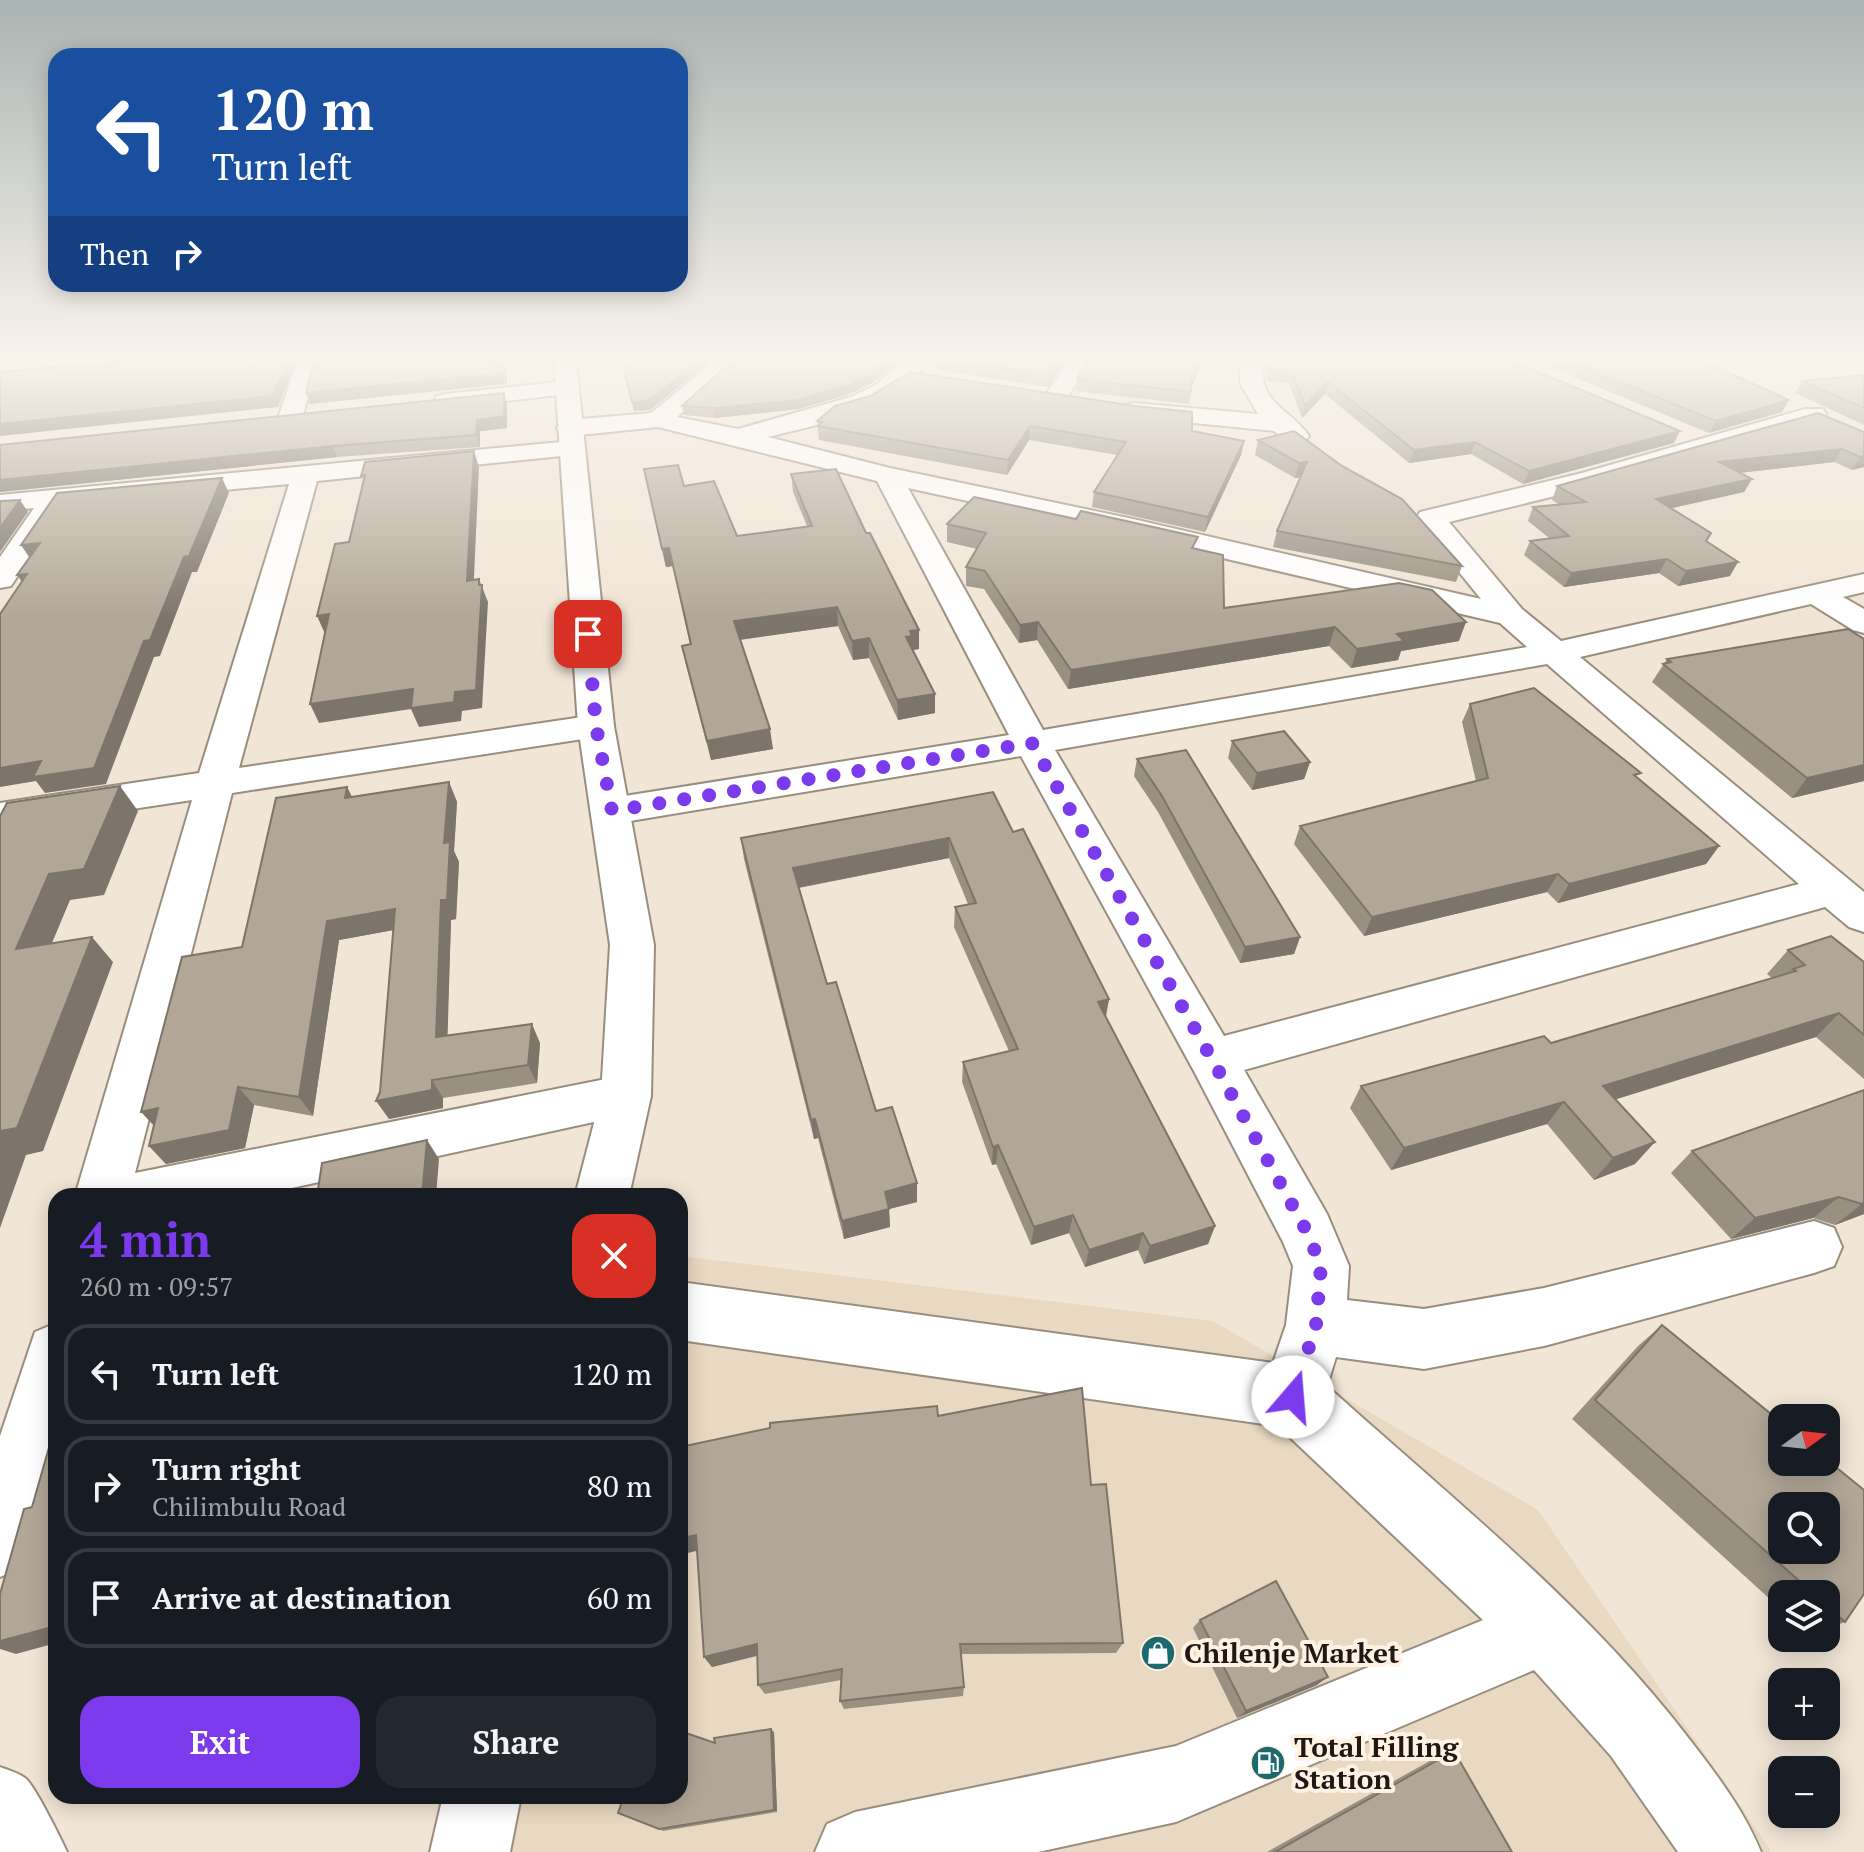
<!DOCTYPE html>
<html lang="en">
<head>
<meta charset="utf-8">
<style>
	body { margin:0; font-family:"PT Serif",serif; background:#242831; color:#f1f3f6; height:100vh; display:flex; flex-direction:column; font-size:30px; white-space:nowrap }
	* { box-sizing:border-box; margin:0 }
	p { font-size:26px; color:#9ea1a6 }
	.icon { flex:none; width:44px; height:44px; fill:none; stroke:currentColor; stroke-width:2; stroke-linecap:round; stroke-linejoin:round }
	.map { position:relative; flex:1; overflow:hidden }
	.details { position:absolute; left:48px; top:1188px; width:640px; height:616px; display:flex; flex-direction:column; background:#171b24; border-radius:24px; box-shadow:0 4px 20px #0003 }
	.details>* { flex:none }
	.guide { position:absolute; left:48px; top:48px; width:640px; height:244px; border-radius:24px; box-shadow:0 4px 20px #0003; background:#1a4fa0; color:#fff; overflow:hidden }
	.needle { width:52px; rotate:75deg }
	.controls { position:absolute; left:1768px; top:1404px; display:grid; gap:16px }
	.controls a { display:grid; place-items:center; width:72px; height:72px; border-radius:16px; background:#171b24; box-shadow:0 4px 20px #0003; font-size:40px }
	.pin { position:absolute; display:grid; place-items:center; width:68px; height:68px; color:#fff; margin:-34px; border-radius:16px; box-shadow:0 4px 12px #0006 }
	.me { position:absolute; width:88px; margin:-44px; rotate:18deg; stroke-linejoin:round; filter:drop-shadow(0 0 6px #0008) }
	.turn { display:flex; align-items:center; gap:28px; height:168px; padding:0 32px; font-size:36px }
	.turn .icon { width:104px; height:104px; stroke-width:2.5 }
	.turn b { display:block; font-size:56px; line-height:68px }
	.then { display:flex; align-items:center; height:76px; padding:0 32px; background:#0003; gap:16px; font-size:30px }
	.round { display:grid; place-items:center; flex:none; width:84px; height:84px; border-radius:24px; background:#242831 }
	.head { display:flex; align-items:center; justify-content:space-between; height:136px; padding:0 32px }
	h1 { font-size:48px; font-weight:700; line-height:60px; color:#7c3aed }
	.cta { display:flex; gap:16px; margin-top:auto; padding:16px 32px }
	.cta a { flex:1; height:92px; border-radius:24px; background:#7c3aed; color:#fff; font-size:32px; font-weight:700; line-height:92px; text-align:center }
	.cta a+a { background:#242831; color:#f1f3f6 }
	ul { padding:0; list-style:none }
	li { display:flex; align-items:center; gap:24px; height:100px; margin:0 16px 12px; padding:0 16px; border:4px solid #363941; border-radius:24px }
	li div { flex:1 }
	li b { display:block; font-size:30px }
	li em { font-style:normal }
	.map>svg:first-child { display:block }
</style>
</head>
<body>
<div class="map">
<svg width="1864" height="1852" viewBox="0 0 1864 1852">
	<rect width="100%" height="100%" fill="#f1e5d5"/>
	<polygon fill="#ead9c2" points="680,1256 1213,1321 1538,1510 1772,1852 466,1852 496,1796 680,1796"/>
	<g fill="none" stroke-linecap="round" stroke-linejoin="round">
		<g stroke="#998e7e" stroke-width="4">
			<g id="minor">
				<polygon points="297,361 319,361 302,418 299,423 281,423 278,418"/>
				<path d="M715,361H740L677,417L738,429L851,397L874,386L904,361H928C893,411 824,423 768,437L890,468L1133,519L1481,599L1420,524L1416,518L1420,512L1582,473L1805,409H1823L1826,414L1823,419L1600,485L1449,522L1522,609L1561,641L1864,574V592L1843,597L1864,609V633L1853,630L1811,604L1580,657L1864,892V932L1849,927L1825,907L1244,1070L1327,1214L1349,1266L1347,1300L1424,1309L1544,1288L1814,1221L1834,1228L1842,1247L1834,1266L1814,1273L1544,1346L1424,1369L1336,1357L1327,1386C1453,1500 1591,1608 1693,1744C1720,1779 1744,1811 1761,1852H1678L1611,1756L1534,1670L1176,1822L1038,1852H815L827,1824L855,1812L1176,1746L1483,1620L1278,1426L680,1340V1282L1273,1363L1286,1325L1293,1266L1283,1242L1195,1073L1021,756L612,824L598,820L592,811L598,802L612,798L1009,735L877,481L658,427L570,436L561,433L557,428L561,423L570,420L651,413ZM908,488L1133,537L1500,623L1527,647L1043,730ZM1547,664L1799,884L1224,1036L1055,750Z"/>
				<polygon points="1069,361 1091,361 1064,402 1048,402 1044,397"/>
				<path d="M1241,361H1263C1258,405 1289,407 1309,436L1305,441H1287L1274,431L1134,417L1125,415L1122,410L1125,405L1134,403L1258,414L1240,383Z"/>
				<polygon points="567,381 575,383 579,388 575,393 446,408 437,406 434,401 437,396 446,394"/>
				<polygon points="572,441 581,444 585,449 581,454 317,481 239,768 596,715 609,718 614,726 609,734 596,737 232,793 135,1173 626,1075 644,1081 651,1096 644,1111 255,1196 75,1196 192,800 0,829 0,803 199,773 289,484 64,505 11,586 0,588 0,557 34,508 0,511 0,495"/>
				<polygon points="56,1323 56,1462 34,1543 24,1567 0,1577 0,1436 35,1332"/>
				<path d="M0,1767C8,1770 18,1773 25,1778C34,1784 61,1839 67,1852H0Z"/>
			</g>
		</g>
		<g stroke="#998e7e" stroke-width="4">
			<g id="major">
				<polygon points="554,361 576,361 614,726 654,945 651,1096 629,1196 575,1196 601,1096 610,945 578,726"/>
				<polygon points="443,1796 521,1796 510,1852 430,1852"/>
			</g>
		</g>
		<use href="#minor" fill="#fff" fill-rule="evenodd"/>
		<use href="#major" fill="#fff" fill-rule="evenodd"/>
	</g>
	<g fill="#999082">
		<polygon points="732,361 899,361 872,383 850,394 798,409 715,418 684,415 682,406"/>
		<polygon points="937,361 1065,361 1048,387 937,370"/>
		<polygon points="1088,361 1202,361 1191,389 1189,404 1076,391 1077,379"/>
		<polygon points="1268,361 1512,361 1680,431 1674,443 1523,484 1471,454 1409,463 1325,394 1302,418 1289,383 1267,381 1266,369"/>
		<polygon points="1535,361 1702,361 1782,412 1709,433"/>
		<polygon points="1864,375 1864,425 1795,393 1802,381"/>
		<polygon points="504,393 507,404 507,428 480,431 480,447 337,457 0,492 0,445"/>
		<polygon points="835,406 1192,431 1244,441 1241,455 1205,532 1092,507 1094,492 1117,455 1029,440 1007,475 819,440 817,421"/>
		<polygon points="1294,431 1462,566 1456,582 1273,547 1277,531 1300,477 1295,478 1255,455 1258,440"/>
		<polygon points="1864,432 1864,467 1852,470 1834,462 1739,473 1752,479 1744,492 1671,508 1711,533 1706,541 1730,576 1678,586 1659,573 1564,587 1524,555 1530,541 1549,538 1528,521 1533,507 1560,505 1552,500 1557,486"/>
		<polygon points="644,469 684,486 737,536 807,526 793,492 791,474 866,533 919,630 919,649 913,650 935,694 935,713 898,720 869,658 853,660 838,626 740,640 773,749 711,760 686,665 682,646 690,645 673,566 666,567"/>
		<polygon points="947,524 1196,549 1224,608 1459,641 1401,651 1398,660 1351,668 1329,646 1068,689 1037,640 1019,643 984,589 966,586 966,567 977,549 947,542"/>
		<polygon points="1667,659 1864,781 1792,798 1652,682"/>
		<polygon points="1470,704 1638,778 1719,846 1706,864 1558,903 1547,892 1364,936 1294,844 1300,826 1476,781 1462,722"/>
		<polygon points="1232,741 1310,762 1304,779 1252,790 1228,758"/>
		<polygon points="1137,759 1300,937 1294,954 1240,963 1158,812 1134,776"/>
		<polygon points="449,782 457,802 454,851 459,862 456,919 451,920 447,1035 540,1043 537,1083 443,1098 443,1108 389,1119 380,1092 393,930 339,940 313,1116 254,1105 245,1148 166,1164 149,1146 242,947 347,787 352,797"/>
		<polygon points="1013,832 1109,999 1106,1017 1215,1226 1208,1244 1144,1264 1138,1250 1085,1267 1069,1233 1031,1245 996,1164 992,1165 962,1082 963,1062 1009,1051 954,927 955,907 968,904 949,858 799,888 827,984 876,1111 917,1202 889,1209 890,1227 844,1239 818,1138 814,1139 744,859 741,838"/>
		<polygon points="1788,950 1864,962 1864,1079 1816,1037 1615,1099 1635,1164 1594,1180 1547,1124 1391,1170 1350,1108 1361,1086 1551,1043 1772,978 1767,974"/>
		<polygon points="1864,1090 1864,1214 1835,1225 1813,1218 1731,1239 1671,1173 1692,1151"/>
		<polygon points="1662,1325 1845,1622 1826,1629 1826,1594 1782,1594 1782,1610 1572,1419 1638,1346"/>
		<polygon points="938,1416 1091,1485 1123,1643 1116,1653 961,1654 964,1687 963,1696 844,1709 840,1701 841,1680 765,1694 758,1685 757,1656 712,1667 704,1657"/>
		<polygon points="1200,1620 1317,1685 1237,1718 1193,1628"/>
		<polygon points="774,1732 777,1812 663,1831 618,1813 715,1743"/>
		<polygon points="1454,1751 1512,1852 1267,1852 1435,1758"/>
	</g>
	<g fill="#7d756a">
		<polygon points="287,361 296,361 278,407 0,436 0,424"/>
		<polygon points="504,361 507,371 507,384 310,404 306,393"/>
		<polygon points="699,361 711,361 650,410 634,411 632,402"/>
		<polygon points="888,361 899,361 872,383 850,394 798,409 715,418 714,408"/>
		<polygon points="1058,361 1065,361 1048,387 1048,375"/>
		<polygon points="1199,361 1202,361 1189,394 1191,382"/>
		<polygon points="1328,382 1325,394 1302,418 1305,405"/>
		<polygon points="504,393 507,404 507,428 480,431 480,447 476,435 477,420"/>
		<polygon points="1789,400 1782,412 1709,433 1716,421"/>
		<polygon points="1030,426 1029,440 1007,475 1008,460"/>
		<polygon points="1680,431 1674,443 1523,484 1529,471"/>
		<polygon points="1244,441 1241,455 1205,532 1208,517"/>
		<polygon points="1475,442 1471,454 1409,463 1414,450"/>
		<polygon points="333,446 337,457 0,492 0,480"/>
		<polygon points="1842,449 1834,462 1712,476 1719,462"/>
		<polygon points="474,451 479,467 473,598 467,581"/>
		<polygon points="1864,456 1864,467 1852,470 1860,457"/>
		<polygon points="1307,462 1303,477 1295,478 1299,463"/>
		<polygon points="222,478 229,493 197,572 192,572 160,656 154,657 106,784 45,793 36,781 0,787 0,768 144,641"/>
		<polygon points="1752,479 1744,492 1650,513 1656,499"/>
		<polygon points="20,500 28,512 0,552 0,528"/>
		<polygon points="40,543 31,560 21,545"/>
		<polygon points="669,548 673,566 666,567 662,549"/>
		<polygon points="1667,559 1659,573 1564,587 1571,573"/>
		<polygon points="1738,562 1730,576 1678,586 1686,571"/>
		<polygon points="27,574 28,590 17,575"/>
		<polygon points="479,579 488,602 482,708 462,711 461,721 419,727 411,709 319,723 310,704 413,689 455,692 479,585"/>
		<polygon points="837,607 838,626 737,640 734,621"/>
		<polygon points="329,614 325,634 317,616"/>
		<polygon points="1038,622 1037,640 1019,643 1020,625"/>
		<polygon points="1466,622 1459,641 1401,651 1398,660 1351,668 1357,649 1397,634"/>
		<polygon points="1335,627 1329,646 1068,689 1071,670"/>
		<polygon points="919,630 919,649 912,650 906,637 910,631"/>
		<polygon points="869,638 869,658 853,660 852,641"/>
		<polygon points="935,694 935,713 898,720 897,700"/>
		<polygon points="770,729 773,749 711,760 707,741"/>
		<polygon points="1310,762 1304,779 1252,790 1257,773"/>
		<polygon points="1864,765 1864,781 1792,798 1807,778"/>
		<polygon points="449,782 457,802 454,851 459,862 456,919 451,920 447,1055 436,1037 444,843"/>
		<polygon points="120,786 138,811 104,895 70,900 39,974 16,949 49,874"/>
		<polygon points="347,787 357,807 345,798"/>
		<polygon points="949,838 949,858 796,888 793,868"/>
		<polygon points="1719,846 1706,864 1558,903 1569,884"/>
		<polygon points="1558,874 1547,892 1364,936 1372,917"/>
		<polygon points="395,909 405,928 339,940 313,1116 299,1097 327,921"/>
		<polygon points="92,937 113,962 43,1151 26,1155 0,1228 0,1131"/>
		<polygon points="1300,937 1294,954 1240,963 1245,947"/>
		<polygon points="1109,999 1105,1019 1098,1002"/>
		<polygon points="1839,1013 1816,1037 1585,1109 1603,1086"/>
		<polygon points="532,1024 540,1043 537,1083 528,1065"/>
		<polygon points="432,1080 443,1098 443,1108 389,1119 376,1101"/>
		<polygon points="238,1087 254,1105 245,1148 166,1164 149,1146"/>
		<polygon points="1564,1102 1547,1124 1391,1170 1404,1148"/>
		<polygon points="158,1108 158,1130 141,1112"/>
		<polygon points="815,1119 818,1138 814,1139 811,1120"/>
		<polygon points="427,1140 439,1159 436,1196 422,1196"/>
		<polygon points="1655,1142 1635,1164 1594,1180 1613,1158"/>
		<polygon points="998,1145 996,1164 992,1165 993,1147"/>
		<polygon points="917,1183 917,1202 889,1209 890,1227 844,1239 842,1221 885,1192"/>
		<polygon points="1839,1197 1813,1218 1731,1239 1755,1218"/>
		<polygon points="1864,1203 1864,1214 1835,1225 1862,1204"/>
		<polygon points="1073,1215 1069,1233 1031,1245 1034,1227"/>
		<polygon points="1215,1226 1208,1244 1144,1264 1150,1246"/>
		<polygon points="1143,1233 1138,1250 1085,1267 1089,1250"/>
		<polygon points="696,1535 704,1549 680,1555 680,1539"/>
		<polygon points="56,1626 56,1643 16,1654 0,1649 0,1641"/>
		<polygon points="757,1644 763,1654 712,1667 704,1657"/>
		<polygon points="1328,1677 1317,1685 1237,1718 1246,1711"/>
		<polygon points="771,1729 774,1732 777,1812 774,1810"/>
	</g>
	<g fill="#b2a797" stroke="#7d756a" stroke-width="2" fill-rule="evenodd">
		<polygon points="122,361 287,361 273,396 0,424 0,372"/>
		<polygon points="314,361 491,361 491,362 504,361 504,373 306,393"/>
		<polygon points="630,361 699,361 648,401 632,402 625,374"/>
		<polygon points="732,361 888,361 872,374 849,385 798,400 714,408 682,406"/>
		<polygon points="958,361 1058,361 1048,375"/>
		<polygon points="1088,361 1199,361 1191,382 1191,392 1077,379"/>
		<polygon points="1269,361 1512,361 1680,431 1529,471 1475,442 1414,450 1328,382 1305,405 1291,371 1270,370"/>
		<polygon points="1568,361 1702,361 1789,400 1716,421"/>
		<polygon points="910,372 1135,406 1192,412 1192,431 1244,441 1208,517 1094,492 1126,442 1030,426 1008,460 818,426 822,422 817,421 835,406 870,396"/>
		<polygon points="1864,375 1864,408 1802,381"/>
		<polygon points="504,393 504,416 477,420 476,435 333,446 0,480 0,445"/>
		<polygon points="1818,413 1864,432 1864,456 1860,457 1842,449 1719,462 1752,479 1656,499 1711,533 1706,541 1738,562 1686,571 1667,559 1571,573 1530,541 1569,536 1533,507 1586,502 1557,486"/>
		<polygon points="1294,431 1342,466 1402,499 1462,566 1277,531 1307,462 1299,463 1258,440"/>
		<polygon points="474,451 467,581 479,579 479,585 482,585 476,690 455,692 454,702 411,708 413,689 310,704 329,614 317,616 335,544 349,542 365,475 361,476 365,462"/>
		<polygon points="678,465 684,486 714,481 737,536 812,526 791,474 836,469 866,533 870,533 919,630 910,631 912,636 906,637 935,694 897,700 869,638 852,641 837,607 734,621 770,729 707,741 682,646 691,644 669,548 662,549 644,469"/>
		<polygon points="222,478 189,556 184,557 150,640 144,641 94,768 33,777 41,761 0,768 0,614 27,574 17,575 40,543 21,545 57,493"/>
		<polygon points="974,497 1076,519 1081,511 1198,537 1192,548 1223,555 1224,608 1399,583 1432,590 1466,622 1397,634 1404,641 1357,649 1335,627 1071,670 1038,622 1020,625 985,571 966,567 986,533 947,524"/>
		<polygon points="20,500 0,528 0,501"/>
		<polygon points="1848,629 1864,639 1864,765 1807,778 1663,664 1671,662 1667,659"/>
		<polygon points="1534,688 1641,773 1634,775 1719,846 1569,884 1558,874 1372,917 1300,826 1488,778 1470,704"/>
		<polygon points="1284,731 1310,762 1257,773 1232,741"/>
		<polygon points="1186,750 1300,937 1245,947 1162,796 1137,759"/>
		<polygon points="449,782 444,843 450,842 447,900 441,900 436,1037 532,1024 528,1065 432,1080 432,1090 376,1101 380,1092 395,909 327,921 299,1097 238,1087 229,1130 149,1146 158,1108 141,1112 182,957 242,947 276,798 347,787 345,798"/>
		<polygon points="120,786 84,869 49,874 16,949 92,937 17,1128 0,1131 0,816 7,803"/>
		<polygon points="993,792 1013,832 1023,829 1109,999 1098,1002 1215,1226 1150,1246 1143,1233 1089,1250 1073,1215 1034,1227 998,1145 993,1147 963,1062 1018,1049 955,907 976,903 949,838 793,868 827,984 836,982 876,1111 892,1107 917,1183 885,1192 889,1209 842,1221 815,1119 811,1120 741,838"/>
		<polygon points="1831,936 1864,962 1864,1035 1839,1013 1603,1086 1655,1142 1613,1158 1564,1102 1404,1148 1361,1086 1544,1036 1551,1043 1796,971 1793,969 1805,965 1788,950"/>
		<polygon points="1864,1090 1864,1203 1862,1204 1839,1197 1755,1218 1692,1151"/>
		<polygon points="427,1140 422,1196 317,1196 322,1163"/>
		<path d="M1662,1325L1782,1423V1462H1826V1459L1864,1490V1594L1845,1622L1826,1605V1594H1814L1595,1400ZM1782,1506H1826V1550H1782Z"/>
		<polygon points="1082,1388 1091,1485 1106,1484 1123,1643 960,1644 964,1687 840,1701 842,1669 758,1685 757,1644 704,1657 696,1535 680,1539 680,1447 770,1428 770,1423 937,1406 938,1416"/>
		<polygon points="56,1423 56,1626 0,1641 0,1594 24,1509 32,1507"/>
		<polygon points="1276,1581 1328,1677 1246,1711 1200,1620"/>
		<polygon points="771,1729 774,1810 659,1829 618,1813 624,1796 680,1796 680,1731 715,1743 714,1738"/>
		<polygon points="1454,1751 1512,1852 1275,1852"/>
	</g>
	<linearGradient id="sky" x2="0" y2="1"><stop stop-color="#aab4b2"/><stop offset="0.58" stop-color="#f9f3ec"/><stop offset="1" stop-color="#f9f3ec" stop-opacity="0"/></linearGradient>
	<rect width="1864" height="620" fill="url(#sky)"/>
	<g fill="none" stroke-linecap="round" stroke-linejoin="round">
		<polyline stroke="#7c3aed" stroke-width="14" stroke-dasharray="0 25.2" points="588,634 596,726 612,811 1032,743 1212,1059 1307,1232 1321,1266 1316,1325 1293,1397"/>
	</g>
	<defs>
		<g id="shop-disc" transform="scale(1.8)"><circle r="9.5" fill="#1c6970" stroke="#fff2e2"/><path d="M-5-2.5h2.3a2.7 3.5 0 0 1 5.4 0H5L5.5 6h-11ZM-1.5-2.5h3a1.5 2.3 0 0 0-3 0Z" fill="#fff"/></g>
		<g id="fuel-disc" transform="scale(1.8)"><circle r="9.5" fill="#1c6970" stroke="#fff2e2"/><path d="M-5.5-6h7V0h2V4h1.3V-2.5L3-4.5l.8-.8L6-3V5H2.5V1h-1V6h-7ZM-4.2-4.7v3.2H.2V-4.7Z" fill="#fff"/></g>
	</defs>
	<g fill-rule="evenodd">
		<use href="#shop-disc" x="1158" y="1653"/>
		<use href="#fuel-disc" x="1268" y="1763"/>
	</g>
	<g text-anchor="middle" stroke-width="8" stroke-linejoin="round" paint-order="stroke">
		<g font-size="28" font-weight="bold" fill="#1e1914" stroke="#fff2e2" text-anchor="start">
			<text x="1184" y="1663">Chilenje Market</text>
			<text x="1294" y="1757">Total Filling<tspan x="1294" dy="32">Station</tspan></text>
		</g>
	</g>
</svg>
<div class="controls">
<a><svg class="needle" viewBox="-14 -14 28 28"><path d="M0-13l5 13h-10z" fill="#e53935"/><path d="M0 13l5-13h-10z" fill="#9ea1a6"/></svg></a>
<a><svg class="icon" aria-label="search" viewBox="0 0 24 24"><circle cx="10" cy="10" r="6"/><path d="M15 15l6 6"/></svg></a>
<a><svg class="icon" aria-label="layers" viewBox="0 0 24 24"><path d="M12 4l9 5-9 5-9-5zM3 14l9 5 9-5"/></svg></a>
<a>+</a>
<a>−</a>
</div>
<div class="pin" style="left:588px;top:634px;background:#d93025"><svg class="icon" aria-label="arrive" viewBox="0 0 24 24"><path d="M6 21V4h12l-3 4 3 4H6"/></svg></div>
<svg class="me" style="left:1293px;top:1397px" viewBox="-20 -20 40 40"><circle r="19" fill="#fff"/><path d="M0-13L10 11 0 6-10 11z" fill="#7c3aed"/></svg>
<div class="guide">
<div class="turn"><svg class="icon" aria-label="left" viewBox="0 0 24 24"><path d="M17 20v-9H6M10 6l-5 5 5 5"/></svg><div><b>120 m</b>Turn left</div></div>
<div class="then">Then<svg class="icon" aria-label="right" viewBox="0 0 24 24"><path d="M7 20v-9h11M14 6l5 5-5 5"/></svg></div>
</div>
<section class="details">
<div class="head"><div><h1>4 min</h1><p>260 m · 09:57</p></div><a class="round" style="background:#d93025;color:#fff"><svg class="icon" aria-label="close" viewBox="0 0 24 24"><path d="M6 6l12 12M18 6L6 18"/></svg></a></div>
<ul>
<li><svg class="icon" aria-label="left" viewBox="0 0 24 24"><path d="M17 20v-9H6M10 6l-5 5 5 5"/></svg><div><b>Turn left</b></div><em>120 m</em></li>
<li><svg class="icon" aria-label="right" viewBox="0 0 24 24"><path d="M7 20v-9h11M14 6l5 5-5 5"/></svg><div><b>Turn right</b><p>Chilimbulu Road</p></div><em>80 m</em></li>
<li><svg class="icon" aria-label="arrive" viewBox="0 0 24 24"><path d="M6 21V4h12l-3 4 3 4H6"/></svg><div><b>Arrive at destination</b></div><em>60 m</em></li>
</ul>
<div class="cta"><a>Exit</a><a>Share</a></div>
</section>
</div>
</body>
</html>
